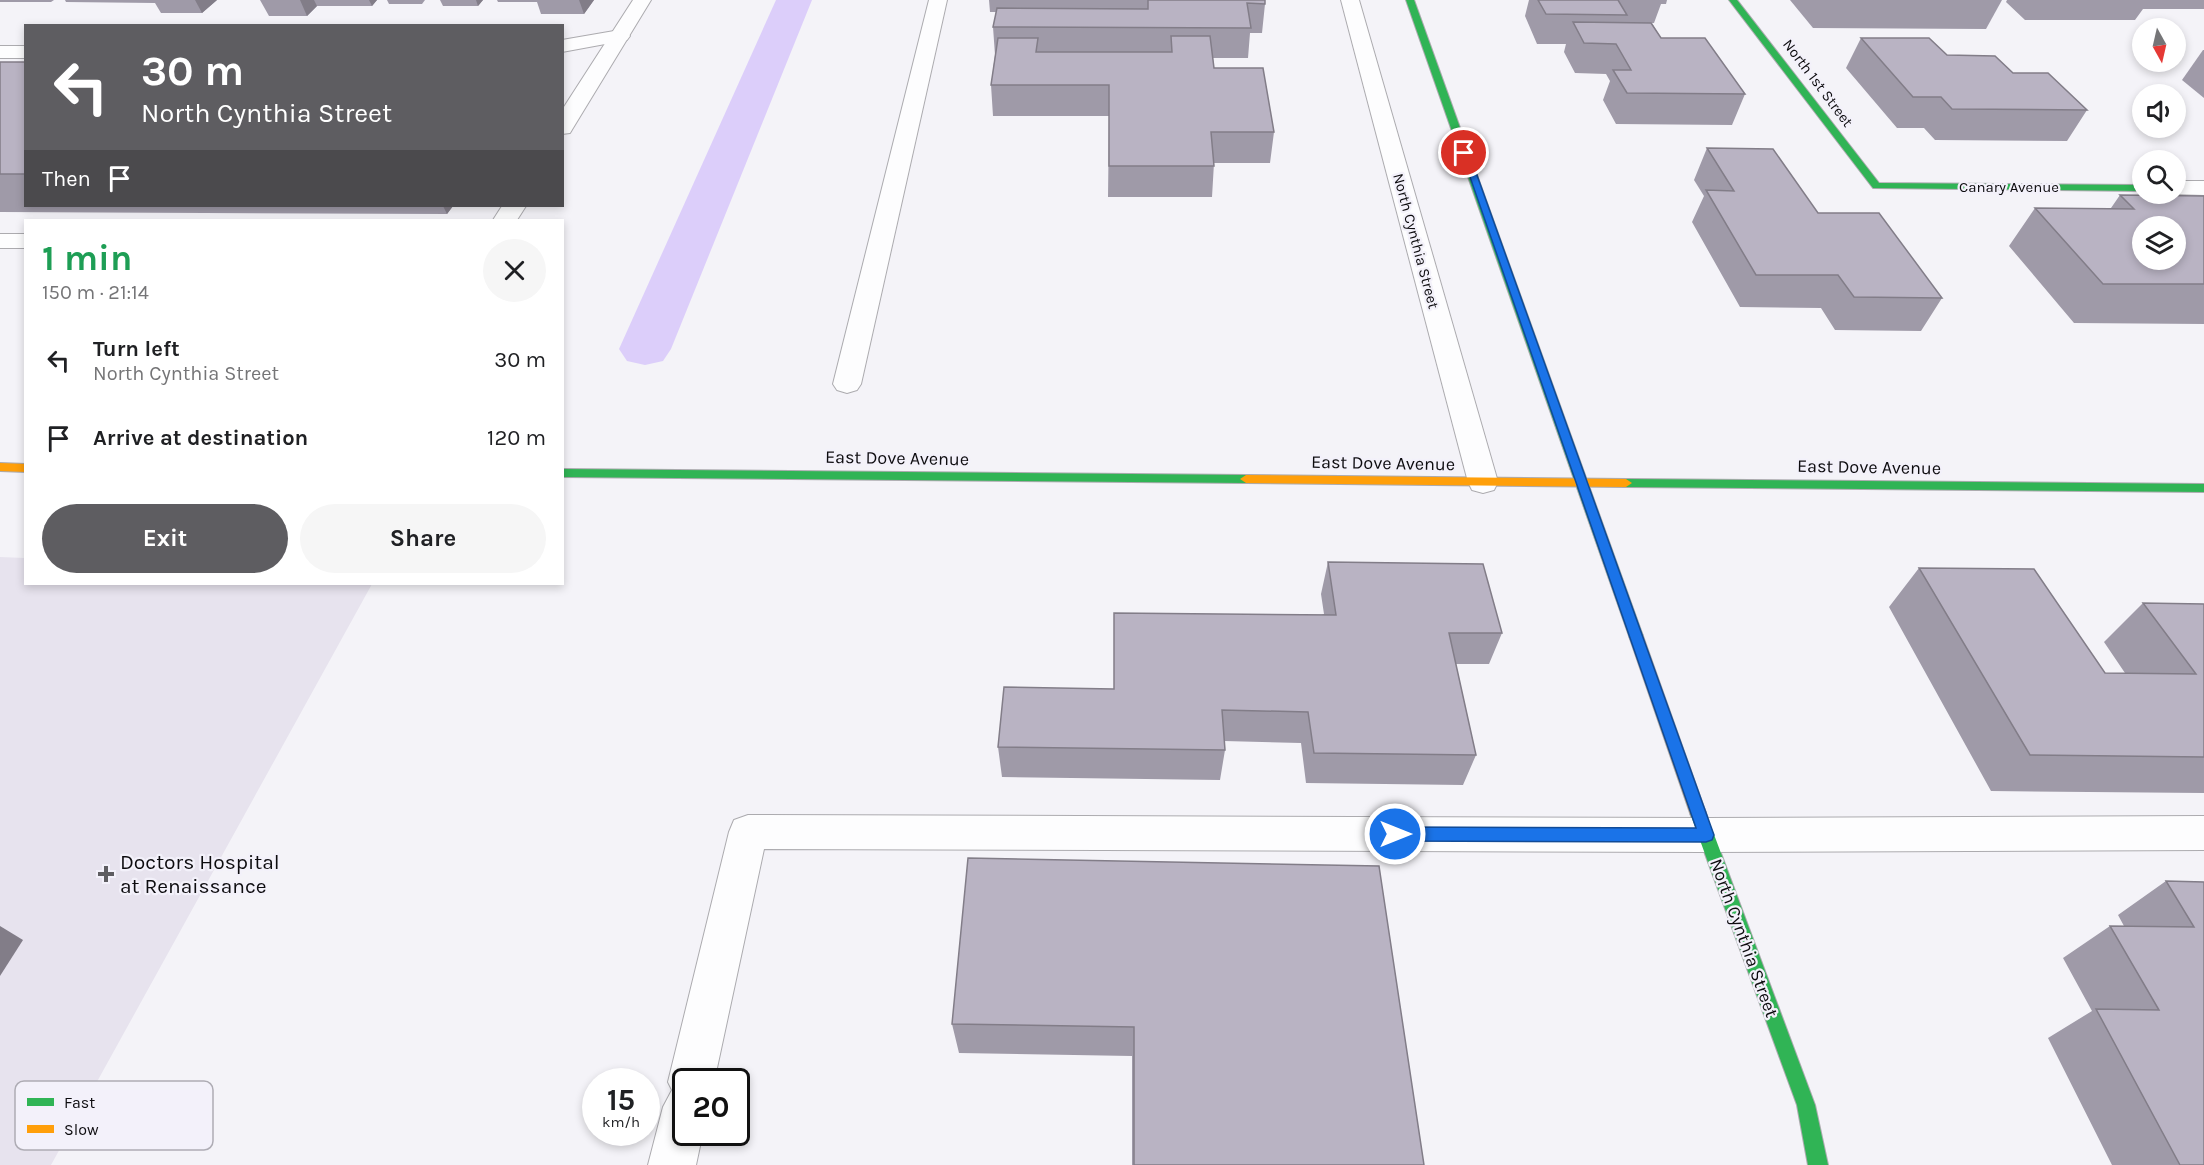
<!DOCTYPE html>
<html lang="en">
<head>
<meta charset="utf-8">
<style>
	body { margin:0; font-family:Karla,sans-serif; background:#f6f6f6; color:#202124; height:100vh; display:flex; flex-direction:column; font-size:22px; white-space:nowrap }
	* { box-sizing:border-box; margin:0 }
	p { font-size:20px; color:#757577 }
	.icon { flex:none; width:33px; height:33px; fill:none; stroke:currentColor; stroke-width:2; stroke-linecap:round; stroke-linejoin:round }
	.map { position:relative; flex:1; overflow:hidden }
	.details { position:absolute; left:24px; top:219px; width:540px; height:366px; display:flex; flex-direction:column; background:#fff; border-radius:0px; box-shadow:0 3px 9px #0003 }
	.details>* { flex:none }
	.hud { position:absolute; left:24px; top:24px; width:540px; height:183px; border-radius:0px; box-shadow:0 3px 9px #0003; background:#5e5d61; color:#fff; overflow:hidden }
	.needle { width:39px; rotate:172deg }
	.fabs { position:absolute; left:2132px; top:18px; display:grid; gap:12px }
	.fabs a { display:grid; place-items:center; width:54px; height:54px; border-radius:50%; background:#fff; box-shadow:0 3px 9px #0003; font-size:30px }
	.speed { position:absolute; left:582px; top:1068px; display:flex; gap:12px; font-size:30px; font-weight:700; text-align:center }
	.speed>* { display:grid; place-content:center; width:78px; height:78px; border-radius:50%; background:#fff; box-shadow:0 3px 9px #0003; line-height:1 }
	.speed small { font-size:15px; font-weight:400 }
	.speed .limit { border:3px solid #111; border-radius:9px; background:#fff; color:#111 }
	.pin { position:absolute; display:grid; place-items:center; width:51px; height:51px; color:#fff; margin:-26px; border:3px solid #fff; border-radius:50%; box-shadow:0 2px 6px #0007 }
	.me { position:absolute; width:66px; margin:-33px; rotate:90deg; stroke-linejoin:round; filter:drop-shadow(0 0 4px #0008) }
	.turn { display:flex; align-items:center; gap:21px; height:126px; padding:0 18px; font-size:27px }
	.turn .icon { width:78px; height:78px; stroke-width:2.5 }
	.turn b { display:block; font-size:42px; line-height:51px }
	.then { display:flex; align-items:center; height:57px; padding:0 18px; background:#0003; gap:12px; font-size:22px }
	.round { display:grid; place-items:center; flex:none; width:63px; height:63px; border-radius:32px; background:#f6f6f6 }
	.headline { display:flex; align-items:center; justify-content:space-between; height:102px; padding:0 18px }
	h1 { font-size:36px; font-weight:700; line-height:45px; color:#1e9e55 }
	.button { display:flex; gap:12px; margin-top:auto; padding:12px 18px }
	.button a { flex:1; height:69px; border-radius:36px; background:#5e5d61; color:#fff; font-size:24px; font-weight:700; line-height:69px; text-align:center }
	.button a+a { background:#f6f6f6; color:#202124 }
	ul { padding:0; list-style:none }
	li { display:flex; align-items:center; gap:18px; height:78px; padding:0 18px }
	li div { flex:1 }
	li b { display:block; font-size:22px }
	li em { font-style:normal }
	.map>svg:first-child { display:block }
</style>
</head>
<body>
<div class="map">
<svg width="2204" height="1165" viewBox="0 0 2204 1165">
	<rect width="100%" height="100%" fill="#f4f3f8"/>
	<polygon fill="#e7e3ee" points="0,557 25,558 26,584 372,584 51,1165 0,1165"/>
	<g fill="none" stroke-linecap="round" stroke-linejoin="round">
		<polygon fill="#dccefa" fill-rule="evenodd" points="776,0 812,0 671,349 663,361 645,365 627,361 619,349"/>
		<g stroke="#acabaf" stroke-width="2">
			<g id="lane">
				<polygon points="929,0 947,0 861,384 857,390 847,393 837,390 833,384"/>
				<polygon points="620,30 627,32 630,36 627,40 562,52 562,40"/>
				<rect x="0" y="46" width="26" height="12"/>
				<rect x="0" y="234" width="26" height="14"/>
				<polygon points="748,815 1706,818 2204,816 2204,850 1706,852 764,849 714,1082 686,1082 686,1132 703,1132 696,1165 648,1165 663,1107 672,1090 668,1082 729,832 734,820"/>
			</g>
		</g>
		<g stroke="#acabaf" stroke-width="2">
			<g id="street">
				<polygon points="633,0 651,0 573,128 570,133 562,134 562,110"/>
				<polygon points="1341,0 1359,0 1498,482 1494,490 1483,493 1472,490 1468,482"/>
				<polygon points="2175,181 2204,181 2204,195 2169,194 2175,194"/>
				<polygon points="502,206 526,206 517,220 493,220"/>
			</g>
		</g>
		<g stroke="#acabaf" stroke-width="2">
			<g id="fast">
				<polygon points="1406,0 1414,0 1643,636 1641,640 1631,640 1629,636"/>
				<polygon points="1729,0 1737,0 1879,183 2142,185 2142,191 1873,188"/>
				<polygon points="562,469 1246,475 1252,479 1246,483 562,477"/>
				<polygon points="1626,479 2204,484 2204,492 1626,487 1620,483"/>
				<polygon points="1698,806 1704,808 1706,813 1815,1105 1828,1165 1808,1165 1797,1105 1690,813 1692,808"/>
			</g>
		</g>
		<g stroke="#acabaf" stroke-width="2">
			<g id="slow">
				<polygon points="0,463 26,464 26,472 0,471"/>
				<polygon points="1246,475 1626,479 1632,483 1626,487 1246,483 1240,479"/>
				<polygon points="1636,631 1641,632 1643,636 1706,813 1704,818 1698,820 1692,818 1690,813 1629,636 1631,632"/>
			</g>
		</g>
		<use href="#lane" fill="#fdfdfe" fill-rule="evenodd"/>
		<use href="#street" fill="#fdfdfe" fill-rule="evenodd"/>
		<use href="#fast" fill="#30b455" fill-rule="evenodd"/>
		<use href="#slow" fill="#ff9f0a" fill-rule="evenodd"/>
	</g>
	<g fill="#9f9aa8">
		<polygon points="0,0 54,0 51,2 0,2"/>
		<polygon points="65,0 217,0 202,13 161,13 155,3 66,2"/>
		<polygon points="260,0 377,0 372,6 317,6 307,16 269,16"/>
		<polygon points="387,0 425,0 422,4 389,4"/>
		<polygon points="440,0 483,0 478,6 443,6"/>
		<polygon points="497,0 594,0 584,14 541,14 537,2 498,2"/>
		<polygon points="989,0 1265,0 1265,4 1262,33 1250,33 1248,58 1213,58 1214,68 1274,132 1270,163 1214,163 1212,197 1108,197 1109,116 993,116 991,85 995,55 993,27 996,12 990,12"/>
		<polygon points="1529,0 1667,0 1666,4 1661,4 1654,23 1652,23 1661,38 1745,94 1732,125 1616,124 1603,100 1610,81 1606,74 1575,73 1564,52 1566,44 1537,44 1525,16"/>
		<polygon points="1790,0 2002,0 1986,29 1813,28"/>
		<polygon points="2007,0 2204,0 2204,9 2143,9 2135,20 2025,20 2006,2"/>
		<polygon points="1861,38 1947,55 2013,73 2087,110 2067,141 1935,140 1924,128 1897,128 1846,68"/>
		<polygon points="2203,50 2204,50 2204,98 2182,80"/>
		<polygon points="0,62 26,62 26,206 453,206 447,214 0,212"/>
		<polygon points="1707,148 1818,213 1942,298 1921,331 1835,330 1821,308 1740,307 1692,222 1704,196 1694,180"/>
		<polygon points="2120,195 2204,196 2204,324 2074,323 2009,246 2035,208 2111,208"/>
		<polygon points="1328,562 1502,633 1489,664 1456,664 1476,755 1463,785 1306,783 1301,743 1224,741 1225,750 1220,780 1002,777 998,747 1114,689 1324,614 1321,594"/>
		<polygon points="1919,568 2105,673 2125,673 2104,642 2143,603 2204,604 2204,793 1991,791 1889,607"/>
		<polygon points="1379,866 1424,1165 1132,1165 1132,1056 959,1053 952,1024"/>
		<polygon points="2166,881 2204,882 2204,1165 2112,1165 2048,1038 2092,1011 2063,958 2110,926 2124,926 2118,915"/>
	</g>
	<g fill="#827d88">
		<polygon points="195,0 217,0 202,13"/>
		<polygon points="300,0 314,0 317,6 307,16"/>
		<polygon points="369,0 377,0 372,6"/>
		<polygon points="476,0 483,0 478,6"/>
		<polygon points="579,0 594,0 584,14"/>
		<polygon points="443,206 453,206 447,214"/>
		<polygon points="0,926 23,940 0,976"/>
	</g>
	<g fill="#b9b3c3" stroke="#827d88" stroke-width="1.5" fill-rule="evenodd">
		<polygon points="1148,0 1265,0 1265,4 1247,3 1251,28 993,27 997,8 1148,9"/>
		<polygon points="1538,0 1618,0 1627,15 1546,14"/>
		<polygon points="1573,22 1651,23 1661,38 1705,38 1745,94 1627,93 1613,70 1631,70 1616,44 1584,43"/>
		<polygon points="1171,36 1210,36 1214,68 1263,68 1274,132 1211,132 1214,166 1109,166 1109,85 991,85 998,38 1038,38 1036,52 1172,52"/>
		<polygon points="1861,38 1929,38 1947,55 1995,56 2013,73 2048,73 2087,110 1952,109 1941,97 1913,97"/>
		<rect x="0" y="62" width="26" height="112"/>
		<polygon points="1707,148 1773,149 1818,213 1879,213 1942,298 1854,297 1838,275 1756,275 1706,190 1734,191"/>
		<path d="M2120,195L2204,196V284H2103L2035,208L2134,209ZM2142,226H2175V260H2142Z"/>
		<polygon points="1328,562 1483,564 1502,633 1449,633 1476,755 1314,753 1308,712 1222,710 1225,750 998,747 1004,687 1114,689 1114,613 1336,615"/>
		<polygon points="1919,568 2034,569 2105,673 2196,674 2143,603 2204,604 2204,757 2030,755"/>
		<polygon points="968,858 1379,866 1424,1165 1134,1165 1134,1027 952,1024"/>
		<polygon points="2166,881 2204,882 2204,1165 2180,1165 2096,1009 2159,1010 2110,926 2194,927"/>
	</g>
	<polygon fill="#1a73e8" stroke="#114b97" stroke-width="1.5" points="1461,151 1469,153 1714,835 1712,840 1706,842 1395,841 1389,839 1387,834 1389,829 1395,827 1696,828"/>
	<path fill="#5e5d61" stroke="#f3f1fa" stroke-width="2" d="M103 865h6v6h6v6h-6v6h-6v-6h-6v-6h6z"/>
	<g text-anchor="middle" stroke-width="4.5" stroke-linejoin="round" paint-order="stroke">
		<g font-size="15" fill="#0d0c0f" stroke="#f3f1fa">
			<text transform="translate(1818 83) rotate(53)" y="5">North 1st Street</text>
			<text x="2009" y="192">Canary Avenue</text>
			<text transform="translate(1416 241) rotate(75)" y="5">North Cynthia Street</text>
		</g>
		<g font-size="18" fill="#0d0c0f" stroke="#f3f1fa">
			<text transform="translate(897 458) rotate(1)" y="6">East Dove Avenue</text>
			<text transform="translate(1383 463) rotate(1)" y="6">East Dove Avenue</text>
			<text transform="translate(1869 467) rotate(1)" y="6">East Dove Avenue</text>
			<text transform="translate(1744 938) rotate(70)" y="6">North Cynthia Street</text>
		</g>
		<g font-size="21" fill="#0d0c0f" stroke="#f3f1fa" text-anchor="start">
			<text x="120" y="869">Doctors Hospital<tspan x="120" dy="24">at Renaissance</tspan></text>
		</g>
	</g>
	<rect x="15" y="1081" width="198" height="69" rx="9" fill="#f3f1fa" stroke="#aeacb4" stroke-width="1.5"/>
	<rect x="27" y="1098" width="27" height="8" fill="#30b455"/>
	<rect x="27" y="1125" width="27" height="8" fill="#ff9f0a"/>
	<g font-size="16" fill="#0d0c0f">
		<text x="64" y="1108">Fast</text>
		<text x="64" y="1135">Slow</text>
	</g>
</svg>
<div class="fabs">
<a><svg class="needle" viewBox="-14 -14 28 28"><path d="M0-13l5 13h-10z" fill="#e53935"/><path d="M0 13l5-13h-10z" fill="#757577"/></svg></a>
<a><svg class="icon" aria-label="sound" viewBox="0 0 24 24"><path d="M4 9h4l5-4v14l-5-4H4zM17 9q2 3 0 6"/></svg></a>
<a><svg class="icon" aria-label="search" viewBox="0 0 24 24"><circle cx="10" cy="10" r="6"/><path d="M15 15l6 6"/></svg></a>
<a><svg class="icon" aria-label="layers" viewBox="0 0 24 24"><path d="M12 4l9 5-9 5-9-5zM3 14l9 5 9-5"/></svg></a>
</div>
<div class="speed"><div>15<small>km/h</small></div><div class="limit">20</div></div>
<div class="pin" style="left:1464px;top:153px;background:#d93025"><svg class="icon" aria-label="arrive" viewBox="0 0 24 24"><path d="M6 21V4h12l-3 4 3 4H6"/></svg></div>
<svg class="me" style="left:1395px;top:834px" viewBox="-20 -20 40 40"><circle r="17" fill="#1a73e8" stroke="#fff" stroke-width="3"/><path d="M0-11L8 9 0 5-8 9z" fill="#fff"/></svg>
<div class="hud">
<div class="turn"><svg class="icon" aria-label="left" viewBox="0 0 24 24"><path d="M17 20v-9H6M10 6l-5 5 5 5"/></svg><div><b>30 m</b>North Cynthia Street</div></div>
<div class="then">Then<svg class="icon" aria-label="arrive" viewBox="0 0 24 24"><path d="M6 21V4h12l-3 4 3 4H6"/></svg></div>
</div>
<section class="details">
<div class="headline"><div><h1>1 min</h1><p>150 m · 21:14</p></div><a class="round"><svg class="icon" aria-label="close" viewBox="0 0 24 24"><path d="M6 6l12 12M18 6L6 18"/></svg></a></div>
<ul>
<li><svg class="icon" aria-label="left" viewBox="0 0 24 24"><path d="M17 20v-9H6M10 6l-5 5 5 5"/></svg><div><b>Turn left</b><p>North Cynthia Street</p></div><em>30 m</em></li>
<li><svg class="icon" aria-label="arrive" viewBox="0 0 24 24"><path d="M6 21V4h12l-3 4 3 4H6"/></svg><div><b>Arrive at destination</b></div><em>120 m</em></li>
</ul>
<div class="button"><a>Exit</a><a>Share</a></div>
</section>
</div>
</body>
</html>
